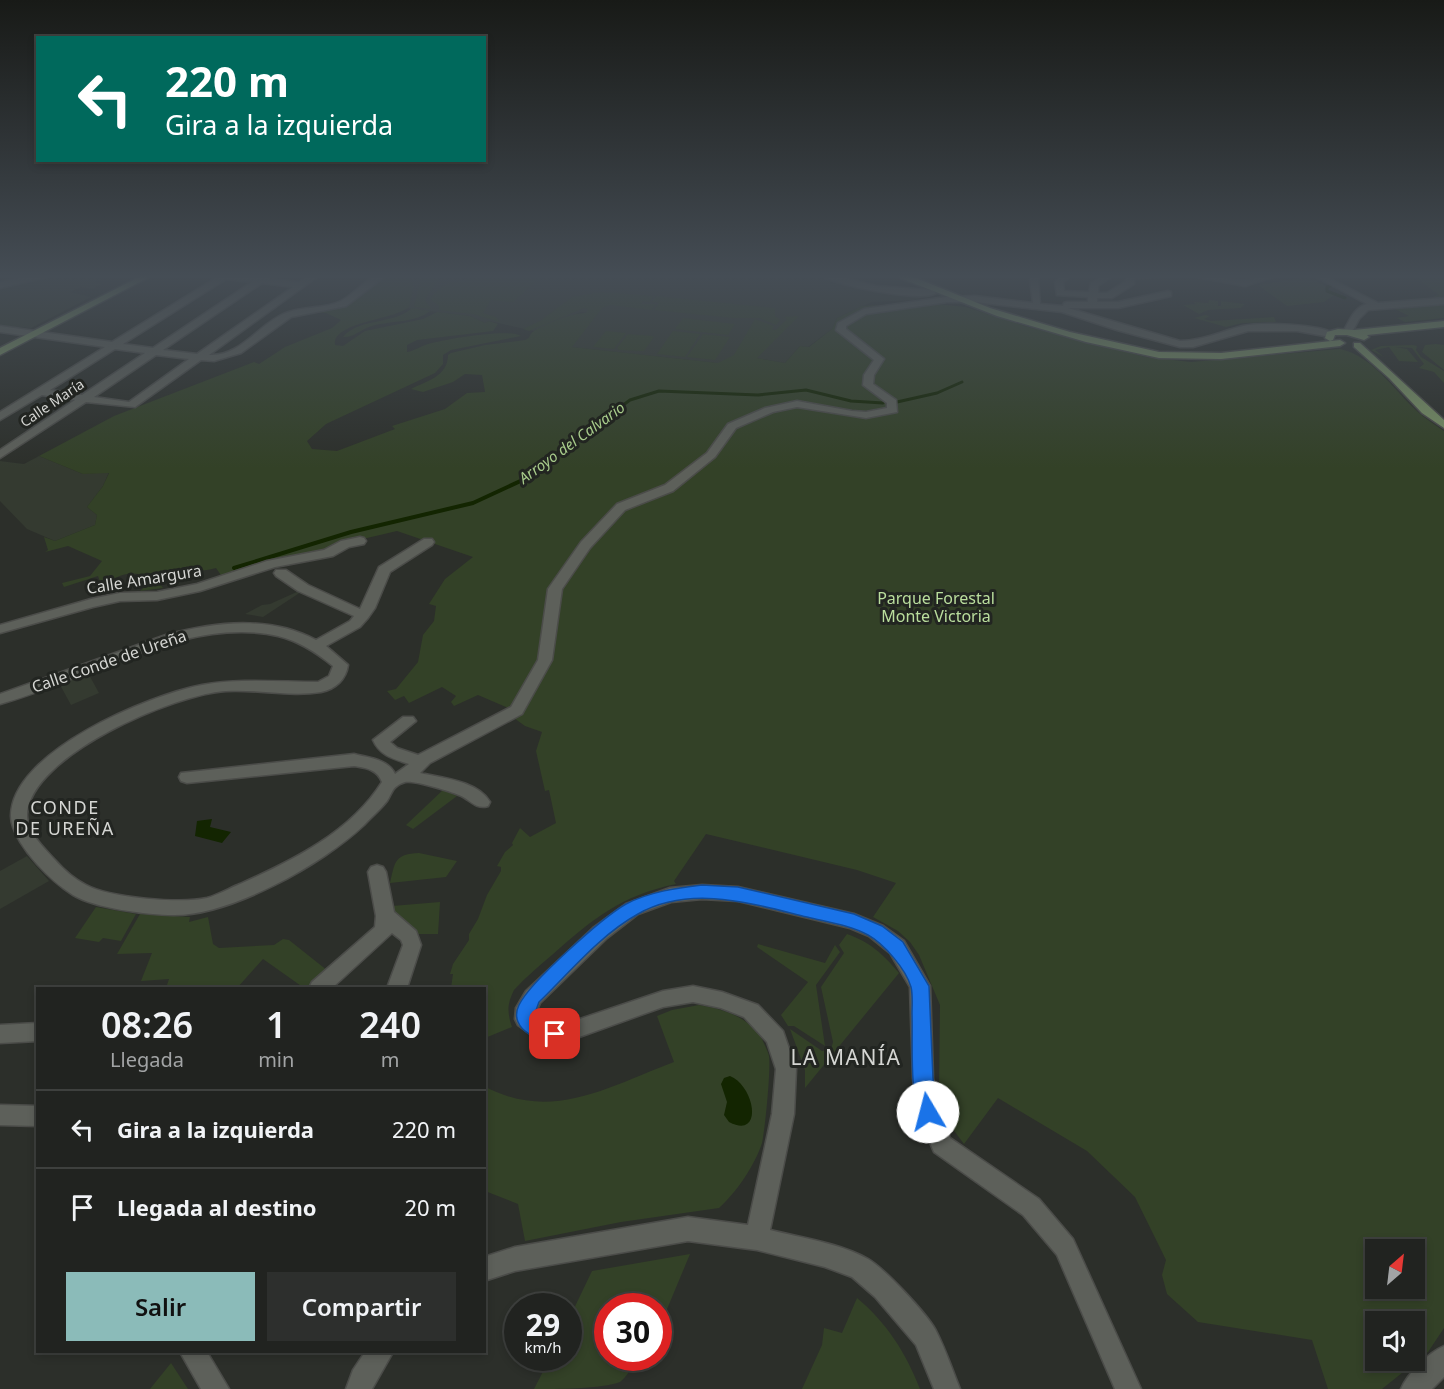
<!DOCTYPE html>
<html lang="es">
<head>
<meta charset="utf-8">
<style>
	body { margin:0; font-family:"Noto Sans",sans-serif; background:#2d2f2d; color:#f1f3f6; height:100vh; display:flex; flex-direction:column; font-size:22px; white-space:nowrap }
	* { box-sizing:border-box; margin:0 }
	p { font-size:20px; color:#a2a4a5 }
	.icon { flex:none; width:33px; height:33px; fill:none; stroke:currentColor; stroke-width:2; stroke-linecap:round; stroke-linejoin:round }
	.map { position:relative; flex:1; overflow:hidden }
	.panel { position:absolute; left:36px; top:987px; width:450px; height:366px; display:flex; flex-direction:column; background:#212320; border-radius:0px; box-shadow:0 3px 9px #0003,0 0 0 2px #3e403e }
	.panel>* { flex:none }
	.hud { position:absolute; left:36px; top:36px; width:450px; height:126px; border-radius:0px; box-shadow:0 3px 9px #0003,0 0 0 2px #3e403e; background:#00695c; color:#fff; overflow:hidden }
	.needle { width:39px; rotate:28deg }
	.tools { position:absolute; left:1365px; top:1239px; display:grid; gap:12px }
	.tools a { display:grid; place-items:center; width:60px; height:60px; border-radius:0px; background:#212320; box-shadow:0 3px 9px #0003,0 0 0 2px #3e403e; font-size:30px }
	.speed { position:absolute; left:504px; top:1293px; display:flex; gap:12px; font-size:30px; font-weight:700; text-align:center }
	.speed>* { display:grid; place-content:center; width:78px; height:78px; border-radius:50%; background:#212320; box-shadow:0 3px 9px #0003,0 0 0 2px #3e403e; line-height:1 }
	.speed small { font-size:15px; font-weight:400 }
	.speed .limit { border:9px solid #d22; background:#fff; color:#111 }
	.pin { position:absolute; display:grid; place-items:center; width:51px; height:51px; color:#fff; margin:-26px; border-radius:12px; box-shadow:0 3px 9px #0006 }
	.me { position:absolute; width:66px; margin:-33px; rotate:352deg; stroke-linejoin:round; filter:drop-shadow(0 0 4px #0008) }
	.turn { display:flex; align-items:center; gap:21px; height:126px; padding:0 30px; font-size:27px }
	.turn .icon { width:78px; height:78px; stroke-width:2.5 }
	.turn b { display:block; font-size:42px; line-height:51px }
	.eta { display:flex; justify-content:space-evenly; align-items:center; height:102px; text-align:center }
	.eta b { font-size:36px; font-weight:600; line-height:42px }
	.button { display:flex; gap:12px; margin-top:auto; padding:12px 30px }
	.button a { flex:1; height:69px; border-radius:0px; background:#8bbbb9; color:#111; font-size:24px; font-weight:600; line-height:69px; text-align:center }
	.button a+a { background:#2d2f2d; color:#f1f3f6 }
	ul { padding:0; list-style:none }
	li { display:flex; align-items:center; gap:18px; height:78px; padding:0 30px; border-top:2px solid #3e403e }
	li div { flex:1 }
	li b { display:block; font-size:22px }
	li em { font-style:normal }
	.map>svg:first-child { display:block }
</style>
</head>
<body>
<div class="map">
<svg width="1444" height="1389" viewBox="0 0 1444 1389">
	<rect width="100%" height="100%" fill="#2c2f2a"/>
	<g fill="#343a30">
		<polygon points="70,274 111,274 95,282 102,284 92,289 81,287 70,292 91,297 31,328 0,326 0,288"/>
		<polygon points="408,274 814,274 831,280 830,283 921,295 919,299 914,300 872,302 851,311 837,318 832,329 808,347 800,346 785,363 756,358 735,365 571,347 595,314 581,312 534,331 489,321 485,323 470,316 404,308 413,284"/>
		<polygon points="39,456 83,474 109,472 103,486 87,507 97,515 95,525 55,541 27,529 0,501 0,461 24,464"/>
		<polygon points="299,591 301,592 263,617 245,614 262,605 270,604"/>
		<polygon points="88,673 99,693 71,705 59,683"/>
		<polygon points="27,856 49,881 0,909 0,871"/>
	</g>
	<g fill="#334127" fill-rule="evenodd">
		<path d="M390,274H408L414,286L409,307C394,320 332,322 335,345L343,346L365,331L423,319L437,312L470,316L485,323L489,321L498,324L493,331L417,340L407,345V352C415,351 420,346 428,344C446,339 508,328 521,336L451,350L443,355V364L435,373L326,424L307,441L312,449L337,451L395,429L392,426L445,409L467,393L485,392L482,375L465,374L453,382L423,392L411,389C427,381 448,376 448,355L451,353L485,345L525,340C532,337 528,335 534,331C544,324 574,312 586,313L588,309L584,308L529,331L523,329L540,321L572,297L602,292L654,296L649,302L643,301L641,304H656L652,310L610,305L602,308L572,347L718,363L734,355L755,319L774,326L772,329L776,330L787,319L784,317L799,316L757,358L785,363L800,346L809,347L832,329L837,318L862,306L876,305L888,309L937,304L966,307L1025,326L1146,357L1191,362L1340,349C1375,356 1398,397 1424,417C1430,422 1437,426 1444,431V1328L1428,1352L1382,1389H1328L1312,1340L1198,1322L1167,1294L1162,1275L1166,1260L1135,1197L1087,1151L998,1098L964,1144L952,1128L939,1088L940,1005L919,955L910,942L898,931L873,917L896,883L857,870L706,834L674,881L676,884C620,896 594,918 552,955C539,966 526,977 514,990C507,1004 507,1012 512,1027L485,1038L484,988H451L453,974H450L453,964L469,940V934L478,919L487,895L501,871V867L497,866L505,852L513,845L512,843L520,828L530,837L556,823L549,790L545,791L536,751L542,732L525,726L514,718L513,710L478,695L454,706L451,702L456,696L442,687L409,703L404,696L395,700L387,691L396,689L418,662L423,635L434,621L436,606L429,604L445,579L473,557L397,531L367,538H350L330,550L223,578L216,568C195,574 179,566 160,584L163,588L140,591L148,584V577C132,569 114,575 102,588L98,576L64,587L62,583L90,576L102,561L68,546L45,552L48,550L44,537L55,541L95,525L97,515L87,507L103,486L109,473L83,474L39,456L114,416L254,362L259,364L285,347L332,328L341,320L326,313L311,311L348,305ZM1376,1250H1414V1288H1376ZM1376,1322H1414V1360H1376Z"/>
		<polygon points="418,274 428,274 438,279 425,300 431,309 414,307 420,282"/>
		<path d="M475,274H537L543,275L513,302L491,300L483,313L496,317L500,322L473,314L439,310V306L430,299C440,286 449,280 465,281L469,276Z"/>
		<polygon points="1411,274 1444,274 1444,296 1435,298 1434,296 1439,295"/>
		<polygon points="1307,277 1326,286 1325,291 1334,295 1324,302 1287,306 1258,285"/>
		<polygon points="656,296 775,308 775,316 780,320 776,325 759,318 733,318 654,310 659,303 652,302"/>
		<polygon points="1209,300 1218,301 1218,306 1221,306 1221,301 1245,304 1241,308 1208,310 1199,314 1183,305 1196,304 1194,302 1208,303"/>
		<polygon points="1444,304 1444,318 1405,322 1397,318 1409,316 1395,309"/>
		<path d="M412,308L430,311C414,324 388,320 369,327C361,330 352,338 343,337C360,317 394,325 412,308Z"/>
		<polygon points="1205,315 1210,316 1204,319 1211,321 1274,317 1276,322 1242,323 1226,327 1194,318"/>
		<polygon points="683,318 735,324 728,335 675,329"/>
		<polygon points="606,331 626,333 614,349 593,347"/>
		<polygon points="673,331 700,334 685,357 657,354"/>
		<polygon points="628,334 652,336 654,337 644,351 619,350 617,348"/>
		<polygon points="703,334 730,337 715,360 687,357"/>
		<polygon points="1436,344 1444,345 1444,370 1422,352 1425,345"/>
		<polygon points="1413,345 1417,346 1416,350 1421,357 1444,371 1444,383 1434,372 1419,368 1424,364 1412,348 1395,347 1407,349 1418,362 1399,361 1389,347 1375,350 1384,357 1371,350 1381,346"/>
		<polygon points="443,790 457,796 413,829 406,825"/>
		<path d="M419,853L457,861L446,877L390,883C395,861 395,854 419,853Z"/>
		<polygon points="440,902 438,934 417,934 394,915 392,906"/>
		<polygon points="96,907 136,914 121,941 103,938 99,942 75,938"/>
		<polygon points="140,914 190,917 189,922 208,917 213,944 219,948 274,945 283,939 289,940 328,971 308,988 304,988 263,959 237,988 166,988 169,979 141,981 152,953 117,954"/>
		<path d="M847,934C870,942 883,954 899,973L805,1088V1070L790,1029L822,1051L831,1049L833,1042L821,987L844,953L839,945Z"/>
		<polygon points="758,944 825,963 835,945 840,952 816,985 825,1046 794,1026 788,1026 781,1015 808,982 757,947"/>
		<path d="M699,1005C723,1009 749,1017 762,1039C764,1044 768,1051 769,1056C771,1069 765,1130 762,1143C755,1165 736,1193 719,1208L621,1222L525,1241L518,1204L485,1191L484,1086C551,1123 610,1086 674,1062L657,1016L672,1010Z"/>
		<path d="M690,1254L660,1326L658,1306H608V1358H636C632,1366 628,1376 620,1382C602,1389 556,1389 534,1389L550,1358H568L569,1319L592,1271Z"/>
		<path d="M857,1298C887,1323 906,1353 920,1389H802L822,1345L824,1328L842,1333Z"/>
		<polygon points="171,1363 188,1389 150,1389"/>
	</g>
	<g fill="#132501">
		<polygon points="212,819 210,827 231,832 222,843 195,836 197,821"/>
		<path d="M730,1076C755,1086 764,1140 729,1122L724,1115L727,1102L721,1084L724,1078Z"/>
	</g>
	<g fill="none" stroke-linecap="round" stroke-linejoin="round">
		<g stroke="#132501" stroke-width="3">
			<polyline points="1335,284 1327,287 1327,291 1345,298"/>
			<polyline points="897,402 937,393 962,382"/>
			<polyline points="562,450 630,400 659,391 758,395 806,390 851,401 883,403"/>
		</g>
		<polyline stroke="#132501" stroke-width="4" points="234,568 351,532 473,503 527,478 563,449"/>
		<g stroke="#4b4c49" stroke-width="3">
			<g id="minor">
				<polygon points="45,274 60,274 0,288 0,282"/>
				<path d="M201,274H232L259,278L265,274H274L269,279L299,282L312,274H321L209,355C241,357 259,323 286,313C303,306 325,309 341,301C357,293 370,272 388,274L346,306L291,317L241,353L214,361L201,360L135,407L86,402L0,458V450L75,400L42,395L0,420V412L105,347L0,332V326L112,342L216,278ZM226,279L252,282L153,348L123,344ZM262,283L293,287L197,354L163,350ZM115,349L145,353L82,395L50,390ZM156,355L189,359L129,402L94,397Z"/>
				<path d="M818,274H829L876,286L932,290L936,293C922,303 832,285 818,274Z"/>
				<polygon points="909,274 917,274 918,275 914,278"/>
				<path d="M1035,274H1043L1038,279L1040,304L1063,306L1064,303L1067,302H1088V297L1057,295L1055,282L1063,274H1073L1063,282L1064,291L1089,292L1091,283L1106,274H1115L1098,286V293H1107L1126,281V274H1164L1160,277L1134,278V284L1112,298H1097V302H1118L1168,291L1171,292V296L1118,308H1068L1180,341C1202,341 1222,331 1243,326C1261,322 1320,324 1335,334L1330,337L1297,331H1248L1193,347H1180L1117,330L1062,312L975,302H947L866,314L846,326V329L884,359L874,375L873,384L896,400L897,412L866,418L797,407L773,412L736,428L715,457L673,491L625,510L590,548L562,589L552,660L522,714L430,763L420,773C442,778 478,781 490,802L488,806C475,810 470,799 459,795C449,791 414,780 405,782C402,783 399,784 397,786C392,789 390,797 387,801C380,810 371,817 364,825C323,864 230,916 173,915C148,915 94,908 73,895C59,886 48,876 37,864C27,853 11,832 11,816C11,752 149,695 202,685C240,678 280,682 318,682L329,676L333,666C317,653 299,641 278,636C188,615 85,681 0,704V694L166,635C215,622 269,615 316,640L350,621L354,616L298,591L276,576L274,573L276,570H286L308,585L360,609L379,567L424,539H432L434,542L432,545L390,572L375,608L368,618L360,627L326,646L348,665C346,679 336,689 321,692C291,697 257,689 226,691C175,694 31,755 27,814C26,831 44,848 55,860C63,869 74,879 86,885C110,898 181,904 207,898C218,895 230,888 240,884C292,861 351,832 382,782C377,769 366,768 354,766L187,783L181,781L179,777L181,773L354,754C369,758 388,759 395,774L409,764C394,759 380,756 373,740L403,717H413L416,721L390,742L397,748L418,755L511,707L538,660L548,589L581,542L617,504L665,485L707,453L728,424L765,408L797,401L852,411L866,412L887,408V403L863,385L864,375L874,360L836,330L838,323L864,309L946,297L975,296L1033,303L1030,279Z"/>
				<path d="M1181,274C1202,272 1223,281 1244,280C1257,280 1269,273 1282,274L1245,286Z"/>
				<path d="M1311,274H1321L1378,303L1444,298V304L1368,310L1359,319L1351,334L1348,335L1343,332C1349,322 1354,307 1367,304Z"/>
				<polygon points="360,537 364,538 366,541 364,544 349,547 333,556 275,567 200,591 157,600 120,601 93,607 0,633 0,625 91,599 120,593 157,592 197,584 267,561 324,550 341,541"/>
				<polygon points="377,865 383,867 386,872 394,912 416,931 421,945 407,988 387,988 403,945 401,940 392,933 332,988 309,988 312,982 375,927 376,916 368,872 371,867"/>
				<path d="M702,885L738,887L854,914L883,926L904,941L930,986L933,1078L939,1112L950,1138L1039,1199L1073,1239L1141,1389H1115L1057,1255L1023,1215L934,1152L917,1112L913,1078L910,987L890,953L869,936L850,928L738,901L702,899L671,902L638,914L607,938L540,1003L535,1015L546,1023H568L663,991L693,986L722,992L758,1005L783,1031L796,1069L794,1114L770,1230C802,1238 839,1243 868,1259C885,1269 925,1312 935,1329C945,1348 952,1369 960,1389H934L916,1345L875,1297L852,1277L825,1267L757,1250L688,1241L515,1271L484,1281V1257L515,1247L688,1217L748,1225L772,1114L776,1069L767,1042L744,1017L721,1008L693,1002L663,1007L568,1041H543L536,1038L518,1025L515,1019L516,1008L526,991L593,928L626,904L670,888Z"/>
				<polygon points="38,1023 38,1041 0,1043 0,1025"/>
				<polygon points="0,1105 38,1106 38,1126 0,1125"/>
				<path d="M1444,1346V1377L1432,1389H1401C1408,1373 1428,1353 1444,1346Z"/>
				<polygon points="180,1352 207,1352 229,1389 201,1389"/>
				<polygon points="365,1352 393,1352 372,1389 346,1389 353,1370"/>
			</g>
		</g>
		<g stroke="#4b4c49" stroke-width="3">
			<g id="major">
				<polygon points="145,274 155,274 0,355 0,348"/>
				<polygon points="890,274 911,276 990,308 1070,332 1159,352 1221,353 1340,340 1345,343 1340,346 1221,359 1159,358 1086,342 997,316"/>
				<polygon points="1444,321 1444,327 1367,335 1369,337 1364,340 1347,335 1335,335 1333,340 1330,341 1325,338 1327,332 1338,329 1354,330"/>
				<polygon points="1354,343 1360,343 1444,420 1444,428 1422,413 1389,378 1354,347"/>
			</g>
		</g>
		<use href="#minor" fill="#5d605a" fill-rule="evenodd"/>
		<use href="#major" fill="#799164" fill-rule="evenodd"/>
	</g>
	<linearGradient id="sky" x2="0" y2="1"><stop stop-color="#181a17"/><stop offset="0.59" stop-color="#454d55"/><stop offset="1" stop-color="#454d55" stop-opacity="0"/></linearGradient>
	<rect width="1444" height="468" fill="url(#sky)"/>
	<path fill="#1a73e8" stroke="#114b97" stroke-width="1.5" d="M702,885L738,887L854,914L882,926L903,942L929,986L933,1078L938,1112L935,1119L928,1121L921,1119C909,1091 913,1045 912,1014C912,1006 913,995 911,987C906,969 884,944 868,935C850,925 827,922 807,917C753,904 691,884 638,914C600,935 570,972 539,1002L534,1016L546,1024L562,1028L564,1034L562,1039C542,1046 507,1029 519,1005C530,982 603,917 626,904C649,892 676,888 702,885Z"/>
	<g text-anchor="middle" stroke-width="6" stroke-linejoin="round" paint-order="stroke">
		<g font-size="14" fill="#d5d6d3" stroke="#222521">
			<text transform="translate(52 403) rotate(-34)" y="5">Calle María</text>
		</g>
		<g font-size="15" font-style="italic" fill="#a8cc8b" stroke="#222521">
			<text transform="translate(572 443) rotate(-36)" y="5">Arroyo del Calvario</text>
		</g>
		<g font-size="16" fill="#d5d6d3" stroke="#222521">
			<text transform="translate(144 579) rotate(-9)" y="6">Calle Amargura</text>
			<text transform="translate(109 661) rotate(-19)" y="6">Calle Conde de Ureña</text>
		</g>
		<g font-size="16" fill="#bade9d" stroke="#222521">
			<text x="936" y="604">Parque Forestal<tspan x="936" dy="18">Monte Victoria</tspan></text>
		</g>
		<g font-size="18" letter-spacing="1.5" fill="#d5d6d3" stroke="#222521">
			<text x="65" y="814">CONDE<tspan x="65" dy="21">DE UREÑA</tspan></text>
		</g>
		<g font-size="21" letter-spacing="1.5" fill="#d5d6d3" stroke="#222521">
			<text x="846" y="1065">LA MANÍA</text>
		</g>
	</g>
</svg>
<div class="tools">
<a><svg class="needle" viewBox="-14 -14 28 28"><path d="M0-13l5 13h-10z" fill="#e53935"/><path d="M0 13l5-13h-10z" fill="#a2a4a5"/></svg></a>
<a><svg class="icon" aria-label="sound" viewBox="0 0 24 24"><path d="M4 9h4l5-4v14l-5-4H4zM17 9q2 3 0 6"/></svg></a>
</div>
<div class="speed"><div>29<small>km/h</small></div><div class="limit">30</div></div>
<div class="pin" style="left:555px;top:1034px;background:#d93025"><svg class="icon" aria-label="arrive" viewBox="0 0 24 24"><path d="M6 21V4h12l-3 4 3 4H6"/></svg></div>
<svg class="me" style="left:928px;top:1112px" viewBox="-20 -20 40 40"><circle r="19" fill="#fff"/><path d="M0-13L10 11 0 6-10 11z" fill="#1a73e8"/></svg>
<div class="hud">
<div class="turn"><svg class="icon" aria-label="left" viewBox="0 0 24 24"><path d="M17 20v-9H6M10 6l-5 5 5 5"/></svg><div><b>220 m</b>Gira a la izquierda</div></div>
</div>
<section class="panel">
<div class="eta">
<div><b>08:26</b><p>Llegada</p></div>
<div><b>1</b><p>min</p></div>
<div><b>240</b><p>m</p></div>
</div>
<ul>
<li><svg class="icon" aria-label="left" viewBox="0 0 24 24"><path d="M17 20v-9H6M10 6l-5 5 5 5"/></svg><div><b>Gira a la izquierda</b></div><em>220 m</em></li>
<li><svg class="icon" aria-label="arrive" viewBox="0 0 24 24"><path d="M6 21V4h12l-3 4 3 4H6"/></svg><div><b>Llegada al destino</b></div><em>20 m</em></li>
</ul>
<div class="button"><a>Salir</a><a>Compartir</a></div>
</section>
</div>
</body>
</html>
